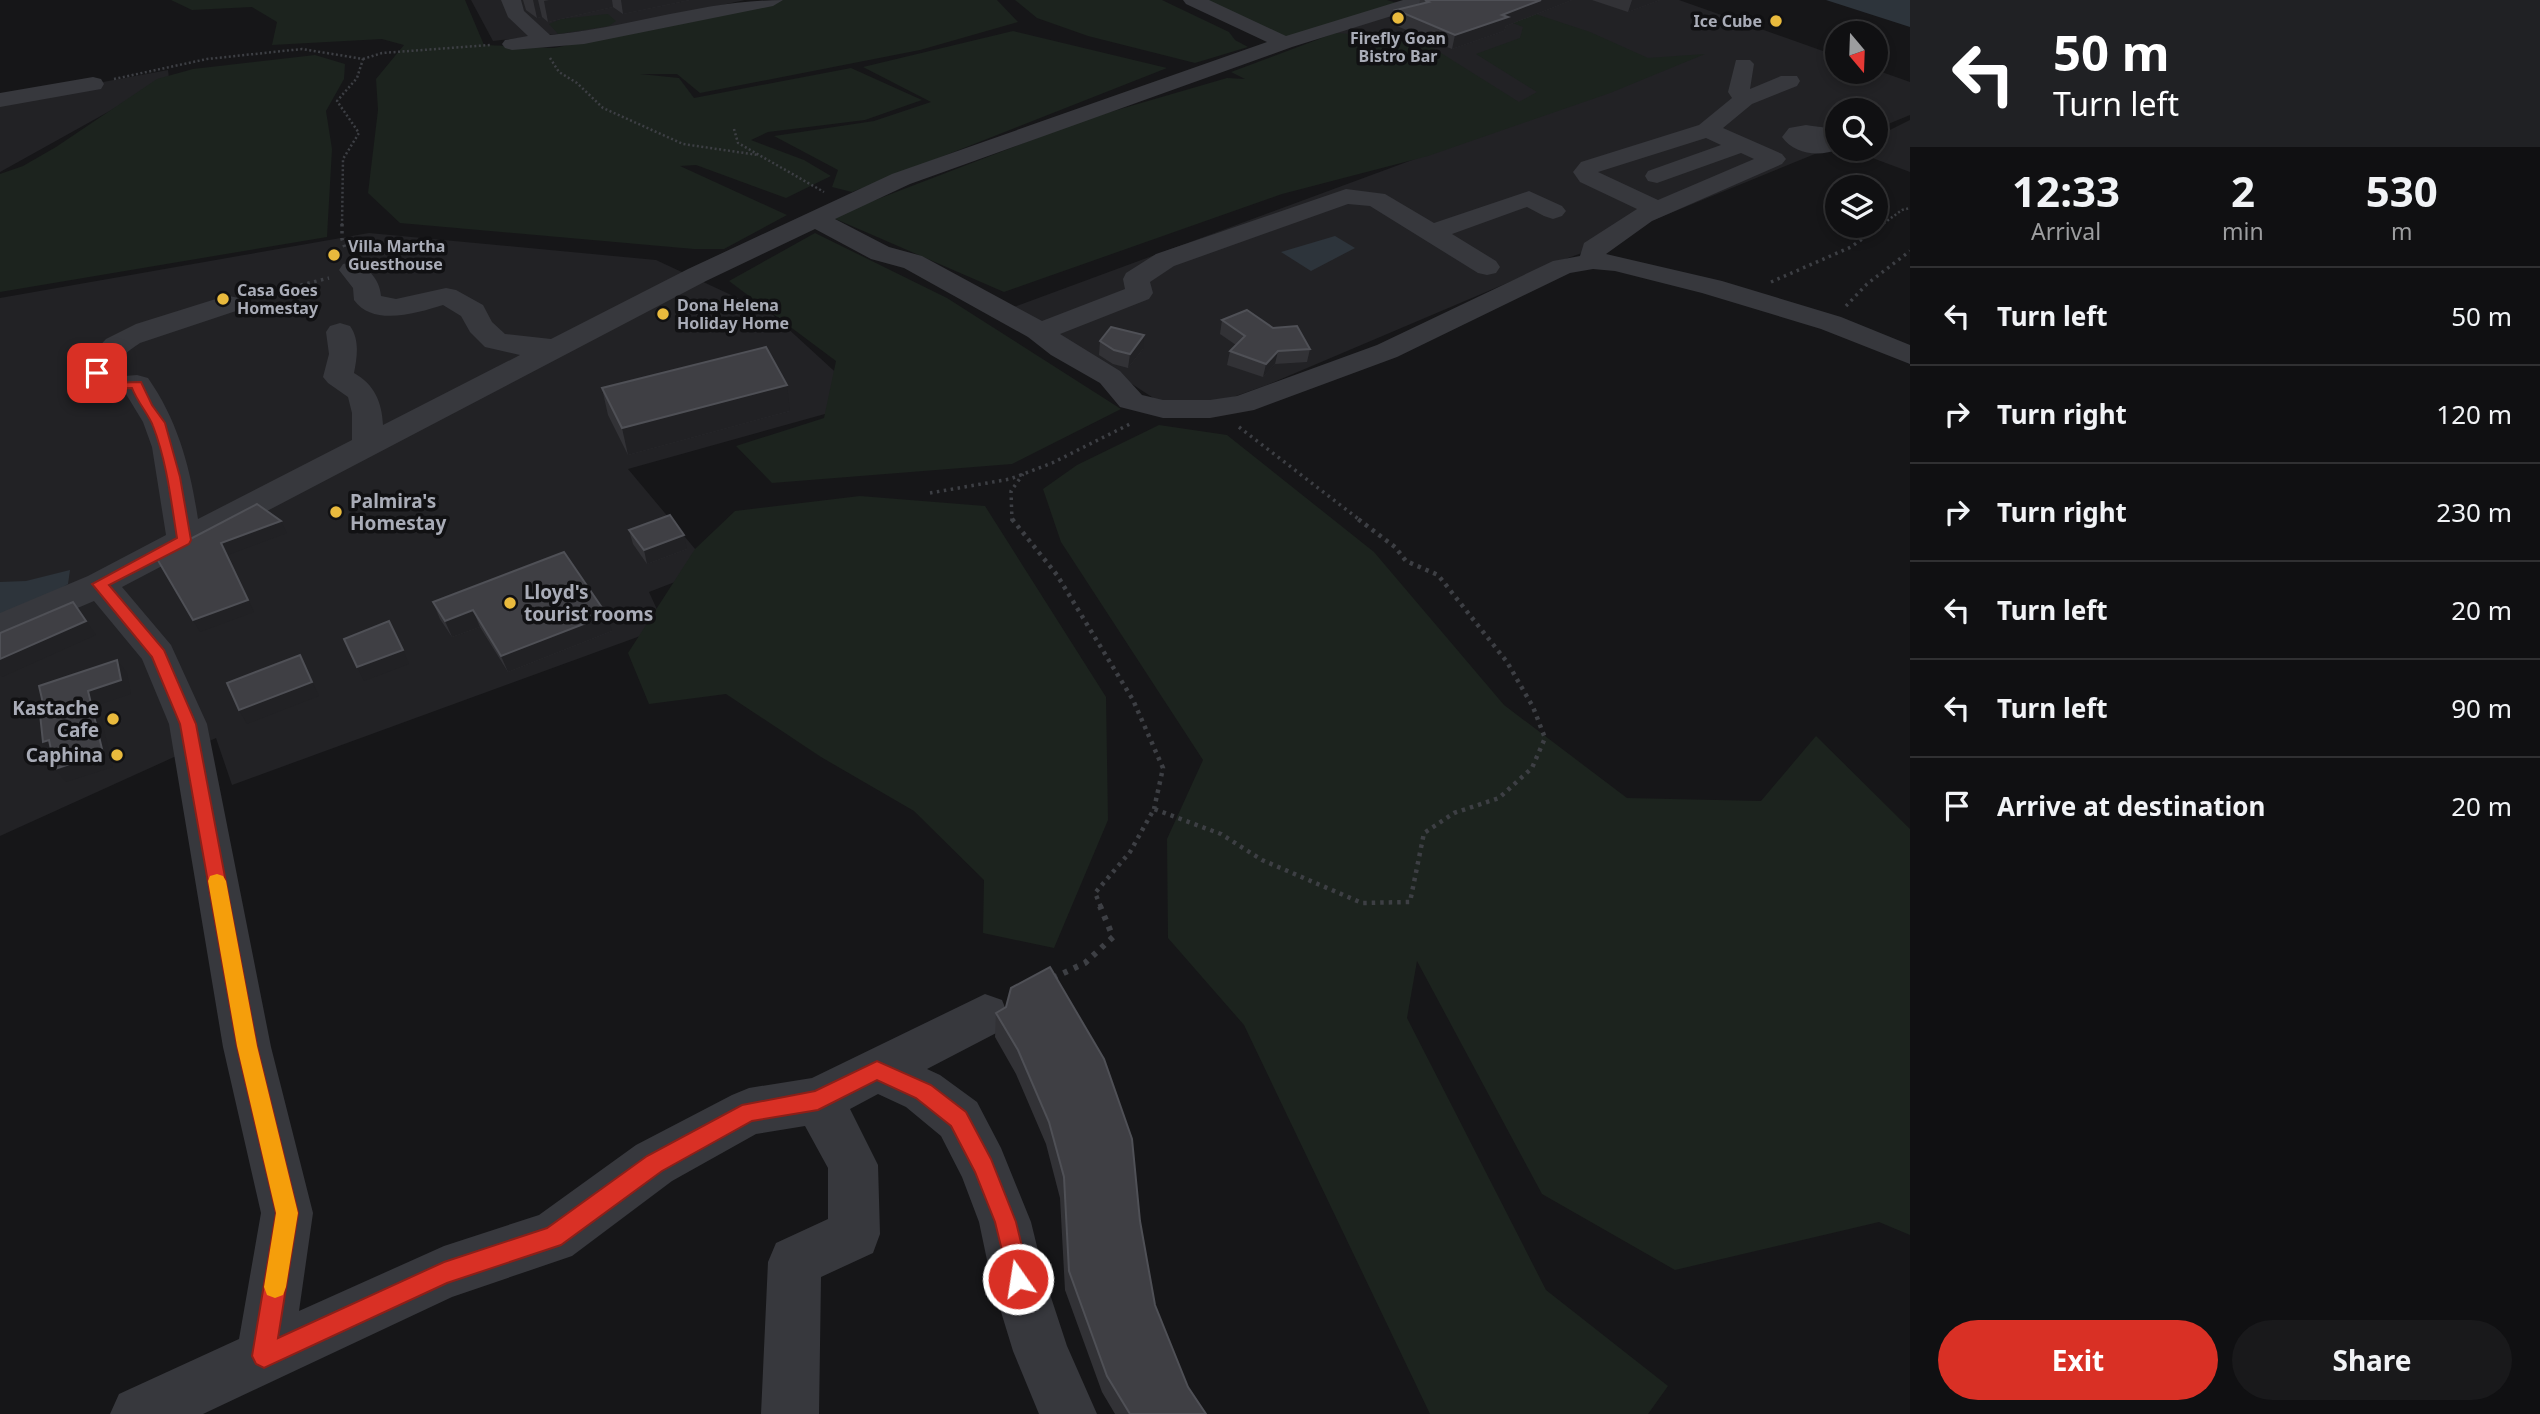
<!DOCTYPE html>
<html lang="en">
<head>
<meta charset="utf-8">
<style>
	body { margin:0; font-family:"Noto Sans",sans-serif; background:#19191b; color:#f1f3f6; height:100vh; display:flex; flex-direction:column; font-size:26px; white-space:nowrap }
	* { box-sizing:border-box; margin:0 }
	p { font-size:23px; color:#9c9d9f }
	.icon { flex:none; width:38px; height:38px; fill:none; stroke:currentColor; stroke-width:2; stroke-linecap:round; stroke-linejoin:round }
	.map { position:relative; flex:1; overflow:hidden }
	.details { display:flex; flex-direction:column; background:#101012; width:630px }
	.details>* { flex:none }
	.banner { background:#202124; color:#fff; overflow:hidden }
	.needle { width:46px; rotate:161deg }
	.controls { position:absolute; left:1825px; top:21px; display:grid; gap:14px }
	.controls a { display:grid; place-items:center; width:63px; height:63px; border-radius:50%; background:#101012; box-shadow:0 4px 10px #0003,0 0 0 2px #303032; font-size:35px }
	.pin { position:absolute; display:grid; place-items:center; width:60px; height:60px; color:#fff; margin:-30px; border-radius:14px; box-shadow:0 4px 10px #0006 }
	.me { position:absolute; width:77px; margin:-38px; rotate:347deg; stroke-linejoin:round; filter:drop-shadow(0 0 5px #0008) }
	.turn { display:flex; align-items:center; gap:24px; height:147px; padding:0 28px; font-size:32px }
	.turn .icon { width:91px; height:91px; stroke-width:2.5 }
	.turn b { display:block; font-size:49px; line-height:60px }
	.eta { display:flex; justify-content:space-evenly; align-items:center; height:119px; text-align:center }
	.eta b { font-size:42px; font-weight:700; line-height:49px }
	.button { display:flex; gap:14px; margin-top:auto; padding:14px 28px }
	.button a { flex:1; height:80px; border-radius:42px; background:#d93025; color:#fff; font-size:28px; font-weight:700; line-height:80px; text-align:center }
	.button a+a { background:#19191b; color:#f1f3f6 }
	ul { padding:0; list-style:none }
	li { display:flex; align-items:center; gap:21px; height:98px; padding:0 28px; border-top:2px solid #303032 }
	li div { flex:1 }
	li b { display:block; font-size:26px }
	li em { font-style:normal }
	main { display:flex; flex:1; min-height:0 }
	.map>svg:first-child { display:block }
</style>
</head>
<body>
<main>
<div class="map">
<svg width="1910" height="1414" viewBox="0 0 1910 1414">
	<rect width="100%" height="100%" fill="#161618"/>
	<g fill="#222225">
		<polygon points="471,0 745,0 619,27 493,41"/>
		<polygon points="1437,0 1679,0 1837,56 1838,72 1876,72 1876,70 1910,82 1910,115 1876,129 1876,110 1838,110 1837,145 1629,230 1593,249 1554,263 1267,385 1219,402 1158,401 1014,307 1534,115 1334,33"/>
		<polygon points="168,70 169,78 0,172 0,101"/>
		<polygon points="1910,120 1910,172 1851,150 1876,149 1876,137"/>
		<polygon points="369,233 656,260 772,314 868,402 628,469 711,568 649,592 665,627 232,785 216,738 0,836 0,298"/>
	</g>
	<g fill="#1c231e">
		<polygon points="171,0 465,0 484,45 554,48 783,0 997,0 1018,22 920,50 700,93 677,74 640,74 679,78 694,98 851,68 922,100 865,120 768,132 751,140 804,160 831,176 786,198 696,165 680,166 787,215 724,249 694,249 400,223 368,193 378,110 376,79 404,45 382,39 272,45 277,22 252,7 192,10"/>
		<polygon points="1015,0 1162,0 1229,32 1235,40 1248,47 1195,63 1088,36 1037,18"/>
		<polygon points="1204,0 1387,0 1397,3 1285,39"/>
		<polygon points="1467,5 1508,5 1590,32 1648,58 1705,54 1610,93 1428,156 1282,194 1004,292 831,217 1086,119 1227,78 1245,79 1231,72 1335,33 1379,36 1407,39 1433,48 1519,102 1537,92 1476,54 1520,38 1523,27"/>
		<polygon points="608,14 616,21 609,26 558,34 549,24 561,19"/>
		<polygon points="1013,31 1167,68 852,192 832,187 838,170 774,136 874,121 931,102 863,67"/>
		<polygon points="315,55 345,64 344,79 326,111 332,149 327,237 0,292 0,174 23,166 56,147 157,79 193,69"/>
		<polygon points="815,233 947,298 1121,409 1012,464 772,483 736,446 824,418 836,361 729,281"/>
		<polygon points="1159,425 1227,435 1374,552 1504,705 1627,798 1761,801 1816,736 1910,829 1910,1235 1879,1222 1675,1270 1542,1194 1417,961 1407,1018 1546,1290 1668,1386 1648,1414 1430,1414 1244,1025 1168,938 1167,839 1203,760 1061,542 1043,489 1077,465"/>
		<polygon points="860,496 985,506 1106,697 1108,820 1054,948 983,933 984,880 914,811 821,757 726,694 649,704 628,653 695,549 735,511"/>
	</g>
	<g fill="#2d343b">
		<polygon points="1826,0 1910,0 1910,27"/>
		<polygon points="1335,236 1355,248 1311,271 1281,252"/>
		<polygon points="70,570 68,584 42,600 0,616 0,582 26,581"/>
	</g>
	<g fill="none" stroke-linecap="round" stroke-linejoin="round">
		<g stroke="#3d3f44" stroke-width="2.5" stroke-dasharray="2 2.5" stroke-linecap="butt">
			<polyline points="550,58 559,72 577,83 603,108 683,144 758,155"/>
			<polyline points="363,59 382,53 490,45"/>
			<polyline points="114,79 207,59 302,49 363,59 357,78 337,101 359,133 343,159 342,226"/>
			<polyline points="734,129 738,143 824,192"/>
			<polyline points="1880,226 1902,210 1910,208"/>
		</g>
		<g stroke="#3d3f44" stroke-width="3.5" stroke-dasharray="2.5 4.5" stroke-linecap="butt">
			<polyline points="342,224 342,239 346,251"/>
			<polyline points="1771,282 1851,247 1883,224"/>
			<polyline points="253,297 329,278"/>
			<polyline points="1846,306 1867,284 1910,251"/>
			<polyline points="1239,427 1361,521"/>
			<polyline points="930,493 1010,479 1052,463 1130,424"/>
			<polyline points="1012,521 1011,491 1023,474"/>
		</g>
		<g stroke="#3d3f44" stroke-width="4.5" stroke-dasharray="3.5 5" stroke-linecap="butt">
			<polyline points="1012,519 1057,575 1133,700 1163,768 1154,809"/>
			<polyline points="1101,907 1095,893 1130,852 1154,809 1221,834 1262,860 1362,903 1410,902 1424,833 1454,813 1499,798 1532,768 1545,738 1533,707 1507,662 1438,575 1406,561 1395,547 1358,519"/>
		</g>
		<polyline stroke="#3d3f44" stroke-width="6" stroke-dasharray="4.5 7" stroke-linecap="butt" points="1053,978 1085,963 1113,937 1100,906"/>
		<g fill="#37383d" fill-rule="evenodd">
			<path d="M501,0H521L524,11L550,35C628,28 704,0 783,0L773,6L584,44L512,50L505,48L502,44L505,40L528,36L508,17Z"/>
			<path d="M1183,0H1209L1286,36L1403,0H1433L1430,4L1292,47L910,184L835,219L889,247L922,256L1042,321L1125,289L1123,279L1126,273L1156,254L1346,189L1385,194L1434,223L1529,191L1562,206L1566,211L1562,216L1553,219L1544,216L1527,207L1452,234L1496,261L1500,267L1496,273L1487,275L1478,273L1370,206L1348,204L1174,266L1150,282L1153,293L1149,299L1060,334L1120,371L1142,395L1163,400H1210L1237,396L1377,345L1553,261L1580,256L1584,243L1637,209L1580,182L1573,172L1581,162L1699,125L1732,98L1728,92L1736,60H1750L1754,64L1750,89L1781,76H1797L1800,81L1797,86L1752,104L1723,128L1782,154L1786,159L1782,164L1652,221L1606,254L1722,281L1841,317L1910,345V364L1821,329L1702,293L1615,271L1593,269L1570,273L1397,357L1254,410L1210,418H1163L1120,407L1100,383L1051,355L1028,337L904,268L871,259L815,229L706,281L122,587L171,645L207,724L271,1047L313,1213L299,1311L444,1246L539,1215L636,1145L732,1095L749,1088L812,1078L985,994L1002,1000L1008,1015L1002,1030L927,1069L940,1075L977,1102L1001,1148L1031,1222L1045,1279L1067,1346L1097,1414H1039L1013,1351L991,1279L979,1222L962,1177L941,1136L906,1107L878,1094L850,1109L878,1165L880,1234L873,1253L821,1277L819,1414H761L768,1262L776,1243L828,1219V1168L805,1126L756,1134L672,1181L572,1256L452,1297L203,1414H110L119,1394L239,1339L261,1213L223,1047L169,724L142,659L94,601L0,641V613L88,576L166,535L152,447L143,422L126,394L99,396L88,393L84,387L85,370L96,350L106,339L136,324L219,298L229,296L239,298L243,304L239,310L140,343C127,352 115,359 114,377L137,375L148,378C178,421 190,467 198,519L352,440V413L348,397L328,383L323,377L329,354L326,332L330,326L340,323L350,326C360,340 357,357 354,373C374,384 382,402 383,425L520,355L485,347L470,332L461,316L443,305C417,313 373,327 354,300L353,288L339,270L343,264C362,259 380,277 381,296L396,299L446,288L456,290L483,305L492,322L505,334L551,339L688,269L892,174L1267,42L1186,4ZM1706,138L1721,145L1648,171L1645,176L1648,181L1657,183L1741,153L1754,159L1658,200L1598,172Z"/>
			<polygon points="93,77 101,79 104,84 101,89 0,107 0,93"/>
			<path d="M1806,125C1832,129 1832,125 1839,149C1820,157 1795,155 1782,137L1789,128Z"/>
		</g>
	</g>
	<g fill="#323236">
		<polygon points="523,0 690,0 623,14 613,7 548,22 542,17 537,18 526,10"/>
		<polygon points="1420,0 1572,0 1506,26 1504,31 1452,49 1392,24 1396,10 1419,4"/>
		<polygon points="1592,0 1660,0 1628,12"/>
		<polygon points="1222,320 1273,328 1310,349 1307,362 1275,364 1263,377 1227,365 1230,351 1236,345 1220,334"/>
		<polygon points="1100,341 1143,349 1128,368 1113,364 1099,355"/>
		<polygon points="602,388 790,411 628,455 608,415"/>
		<polygon points="629,530 687,549 647,564 633,544"/>
		<polygon points="433,602 612,631 508,672 480,627 452,637 440,619"/>
		<polygon points="996,1013 1140,1221 1155,1305 1188,1387 1206,1414 1115,1414 1102,1392 1065,1290 1060,1198 1046,1144 1016,1074 995,1037"/>
	</g>
	<g fill="#212124">
		<polygon points="533,0 538,0 542,17 537,18"/>
		<polygon points="549,0 612,0 613,7 548,22 544,1"/>
		<polygon points="621,0 690,0 623,14"/>
		<polygon points="1541,0 1572,0 1506,26 1504,31 1452,49 1455,35 1502,15"/>
		<polygon points="1632,0 1660,0 1628,12"/>
		<polygon points="1144,335 1143,349 1128,368 1130,354"/>
		<polygon points="1278,351 1275,364 1263,377 1266,364"/>
		<polygon points="787,385 790,411 628,455 622,428"/>
		<polygon points="281,521 287,533 228,555 254,612 200,632 193,620 221,543"/>
		<polygon points="684,535 687,549 647,564 644,550"/>
		<polygon points="473,610 480,627 452,637 445,621"/>
		<polygon points="607,615 612,631 508,672 501,656"/>
		<polygon points="86,621 96,635 2,677 0,675 0,659"/>
		<polygon points="403,650 409,664 364,681 357,667"/>
		<polygon points="300,655 319,696 247,724 239,710"/>
		<polygon points="117,660 127,673 131,694 98,705 113,767 66,782 55,769 88,691"/>
		<polygon points="49,740 54,755 43,742"/>
	</g>
	<g fill="#3f3f44" stroke="#4f5056" stroke-width="2">
		<polygon points="1425,0 1541,0 1502,15 1508,17 1455,35 1396,10 1429,2"/>
		<polygon points="1247,310 1273,328 1297,326 1310,349 1278,351 1266,364 1230,351 1245,336 1222,320"/>
		<polygon points="1111,327 1144,335 1130,354 1114,350 1100,341"/>
		<polygon points="766,347 787,385 622,428 602,388"/>
		<polygon points="257,504 281,521 221,543 248,600 193,620 156,557"/>
		<polygon points="670,515 684,535 644,550 629,530"/>
		<polygon points="564,552 607,615 501,656 473,610 445,621 433,602"/>
		<polygon points="73,602 86,621 0,659 0,633"/>
		<polygon points="389,621 403,650 357,667 344,639"/>
		<polygon points="300,655 312,682 239,710 227,683"/>
		<polygon points="117,660 121,680 88,691 103,753 55,769 49,740 43,742 40,714 45,712 39,686"/>
		<polygon points="1050,967 1104,1059 1132,1139 1140,1221 1155,1305 1188,1387 1206,1414 1130,1414 1107,1376 1069,1271 1064,1177 1049,1122 1018,1050 996,1013 1006,1007 1011,988"/>
	</g>
	<path fill="#d93025" stroke="#8d1f18" stroke-width="2" d="M97,370L103,373L105,383L141,382L152,405L165,423L180,477L191,540L189,544L109,585L164,650L196,724L257,1046L298,1213L278,1338L444,1262L547,1228L647,1156L742,1105L815,1091L877,1061L931,1085L966,1112L991,1159L1016,1222L1030,1279L1026,1287L1018,1290L1011,1287L995,1222L975,1172L951,1126L916,1098L877,1080L818,1110L752,1121L662,1171L561,1245L447,1283L264,1368L256,1364L252,1356L276,1213L237,1046L180,724L152,657L92,584L177,538C171,501 167,462 153,426C149,415 138,403 132,388L95,389L91,373Z"/>
	<polygon fill="#f59e0b" points="217,874 223,876 226,881 257,1046 298,1213 286,1287 283,1295 275,1298 267,1295 264,1287 276,1213 237,1046 208,881 210,876"/>
	<g fill="#e9ba3d" stroke="#111113" stroke-width="2.5">
		<circle cx="1398" cy="18" r="7"/>
		<circle cx="1776" cy="21" r="7"/>
		<circle cx="334" cy="255" r="7"/>
		<circle cx="223" cy="299" r="7"/>
		<circle cx="663" cy="314" r="7"/>
		<circle cx="336" cy="512" r="7"/>
		<circle cx="510" cy="603" r="7"/>
		<circle cx="113" cy="719" r="7"/>
		<circle cx="117" cy="755" r="7"/>
	</g>
	<g text-anchor="middle" stroke-width="7" stroke-linejoin="round" paint-order="stroke">
		<g font-size="16" font-weight="bold" fill="#a9acb7" stroke="#111113" text-anchor="start">
			<text x="1762" y="27" text-anchor="end">Ice Cube</text>
			<text x="1398" y="44" text-anchor="middle">Firefly Goan<tspan x="1398" dy="18">Bistro Bar</tspan></text>
			<text x="348" y="252">Villa Martha<tspan x="348" dy="18">Guesthouse</tspan></text>
			<text x="237" y="296">Casa Goes<tspan x="237" dy="18">Homestay</tspan></text>
			<text x="677" y="311">Dona Helena<tspan x="677" dy="18">Holiday Home</tspan></text>
		</g>
		<g font-size="19" font-weight="bold" fill="#a9acb7" stroke="#111113" text-anchor="start">
			<text x="350" y="508">Palmira's<tspan x="350" dy="22">Homestay</tspan></text>
			<text x="524" y="599">Lloyd's<tspan x="524" dy="22">tourist rooms</tspan></text>
			<text x="99" y="715" text-anchor="end">Kastache<tspan x="99" dy="22">Cafe</tspan></text>
			<text x="103" y="762" text-anchor="end">Caphina</text>
		</g>
	</g>
</svg>
<div class="controls">
<a><svg class="needle" viewBox="-14 -14 28 28"><path d="M0-13l5 13h-10z" fill="#e53935"/><path d="M0 13l5-13h-10z" fill="#9c9d9f"/></svg></a>
<a><svg class="icon" aria-label="search" viewBox="0 0 24 24"><circle cx="10" cy="10" r="6"/><path d="M15 15l6 6"/></svg></a>
<a><svg class="icon" aria-label="layers" viewBox="0 0 24 24"><path d="M12 4l9 5-9 5-9-5zM3 14l9 5 9-5"/></svg></a>
</div>
<div class="pin" style="left:97px;top:373px;background:#d93025"><svg class="icon" aria-label="arrive" viewBox="0 0 24 24"><path d="M6 21V4h12l-3 4 3 4H6"/></svg></div>
<svg class="me" style="left:1018px;top:1279px" viewBox="-20 -20 40 40"><circle r="17" fill="#d93025" stroke="#fff" stroke-width="3"/><path d="M0-11L8 9 0 5-8 9z" fill="#fff"/></svg>
</div>
<section class="details">
<div class="banner">
<div class="turn"><svg class="icon" aria-label="left" viewBox="0 0 24 24"><path d="M17 20v-9H6M10 6l-5 5 5 5"/></svg><div><b>50 m</b>Turn left</div></div>
</div>
<div class="eta">
<div><b>12:33</b><p>Arrival</p></div>
<div><b>2</b><p>min</p></div>
<div><b>530</b><p>m</p></div>
</div>
<ul>
<li><svg class="icon" aria-label="left" viewBox="0 0 24 24"><path d="M17 20v-9H6M10 6l-5 5 5 5"/></svg><div><b>Turn left</b></div><em>50 m</em></li>
<li><svg class="icon" aria-label="right" viewBox="0 0 24 24"><path d="M7 20v-9h11M14 6l5 5-5 5"/></svg><div><b>Turn right</b></div><em>120 m</em></li>
<li><svg class="icon" aria-label="right" viewBox="0 0 24 24"><path d="M7 20v-9h11M14 6l5 5-5 5"/></svg><div><b>Turn right</b></div><em>230 m</em></li>
<li><svg class="icon" aria-label="left" viewBox="0 0 24 24"><path d="M17 20v-9H6M10 6l-5 5 5 5"/></svg><div><b>Turn left</b></div><em>20 m</em></li>
<li><svg class="icon" aria-label="left" viewBox="0 0 24 24"><path d="M17 20v-9H6M10 6l-5 5 5 5"/></svg><div><b>Turn left</b></div><em>90 m</em></li>
<li><svg class="icon" aria-label="arrive" viewBox="0 0 24 24"><path d="M6 21V4h12l-3 4 3 4H6"/></svg><div><b>Arrive at destination</b></div><em>20 m</em></li>
</ul>
<div class="button"><a>Exit</a><a>Share</a></div>
</section>
</main>
</body>
</html>
